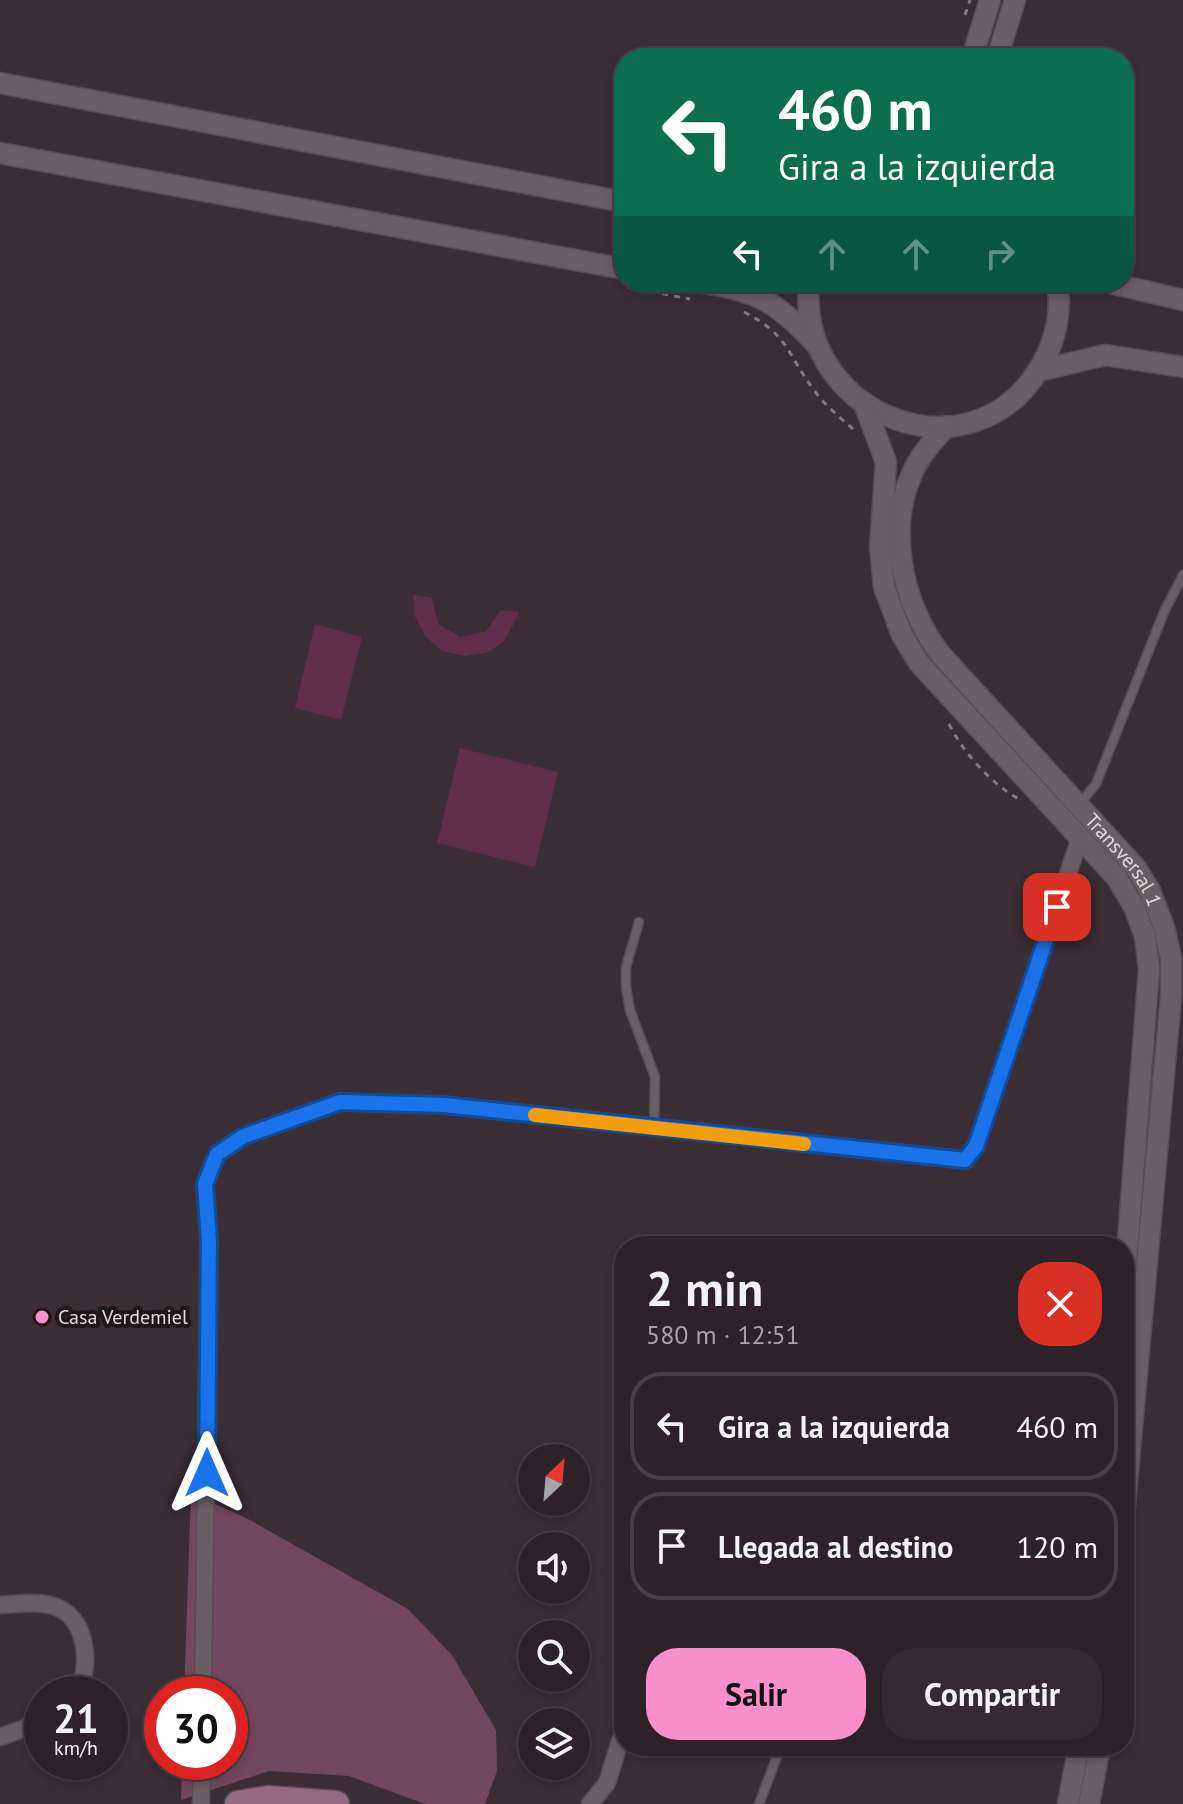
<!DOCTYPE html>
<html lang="es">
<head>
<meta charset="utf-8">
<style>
	body { margin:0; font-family:"PT Sans",sans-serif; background:#342a2f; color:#f1f3f6; height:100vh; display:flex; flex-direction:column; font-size:30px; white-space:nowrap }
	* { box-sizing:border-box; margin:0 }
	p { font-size:26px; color:#a6a4a7 }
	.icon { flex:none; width:44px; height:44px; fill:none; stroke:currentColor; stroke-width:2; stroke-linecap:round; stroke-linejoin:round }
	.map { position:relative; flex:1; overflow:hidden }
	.sheet { position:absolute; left:614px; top:1236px; width:520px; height:520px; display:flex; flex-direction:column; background:#2c2227; border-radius:32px; box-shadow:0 4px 12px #0003,0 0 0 2px #483f44 }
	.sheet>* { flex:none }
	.top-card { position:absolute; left:614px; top:48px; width:520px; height:244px; border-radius:32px; box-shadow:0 4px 12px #0003,0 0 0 2px #483f44; background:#0b6e4f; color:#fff; overflow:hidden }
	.needle { width:52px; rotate:26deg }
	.tools { position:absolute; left:518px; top:1444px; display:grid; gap:16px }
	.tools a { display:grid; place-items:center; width:72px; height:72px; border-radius:50%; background:#2c2227; box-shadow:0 4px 12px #0003,0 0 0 2px #483f44; font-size:40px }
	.speed { position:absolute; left:24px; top:1676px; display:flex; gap:16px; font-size:40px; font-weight:700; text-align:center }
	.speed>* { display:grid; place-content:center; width:104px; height:104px; border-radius:50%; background:#2c2227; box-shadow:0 4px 12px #0003,0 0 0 2px #483f44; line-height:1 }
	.speed small { font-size:20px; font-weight:400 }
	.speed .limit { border:12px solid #d22; background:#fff; color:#111 }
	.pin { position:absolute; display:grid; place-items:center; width:68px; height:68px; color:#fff; margin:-34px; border-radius:16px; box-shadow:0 4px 12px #0006 }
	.me { position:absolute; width:88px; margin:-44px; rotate:0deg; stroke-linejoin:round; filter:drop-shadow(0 0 6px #0008) }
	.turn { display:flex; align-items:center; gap:28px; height:168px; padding:0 32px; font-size:36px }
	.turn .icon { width:104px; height:104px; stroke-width:2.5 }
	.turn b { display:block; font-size:56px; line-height:68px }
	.lanes { display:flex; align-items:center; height:76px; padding:0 32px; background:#0003; justify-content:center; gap:40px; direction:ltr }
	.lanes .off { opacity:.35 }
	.round { display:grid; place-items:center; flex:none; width:84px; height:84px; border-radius:32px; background:#342a2f }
	.overview { display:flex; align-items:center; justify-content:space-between; height:136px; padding:0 32px }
	h1 { font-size:48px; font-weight:700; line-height:60px }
	.cta { display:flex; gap:16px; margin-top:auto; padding:16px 32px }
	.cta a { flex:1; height:92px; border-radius:32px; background:#f98fca; color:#111; font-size:32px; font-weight:700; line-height:92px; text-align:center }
	.cta a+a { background:#342a2f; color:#f1f3f6 }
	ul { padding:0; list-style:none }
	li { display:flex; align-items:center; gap:24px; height:108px; margin:0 16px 12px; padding:0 16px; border:4px solid #483f44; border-radius:32px }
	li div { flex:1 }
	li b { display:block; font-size:30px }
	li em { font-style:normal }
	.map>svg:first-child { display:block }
</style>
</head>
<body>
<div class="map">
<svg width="1183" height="1804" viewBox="0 0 1183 1804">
	<rect width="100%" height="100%" fill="#3a2d34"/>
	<polygon fill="#71485e" points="191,1493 246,1518 408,1609 452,1655 496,1730 497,1771 485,1804 425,1804 349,1776 269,1771 181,1800 182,1762 230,1762 230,1694 184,1694"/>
	<g fill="#612e4b">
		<polygon points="413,595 432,598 438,624 461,637 486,631 501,610 520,612 504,642 486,653 464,656 442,651 425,636 415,617"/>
		<polygon points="315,624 362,637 341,720 295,708"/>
		<polygon points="460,748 558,772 535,867 437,843"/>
	</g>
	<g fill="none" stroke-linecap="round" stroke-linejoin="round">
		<g stroke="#574c52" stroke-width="11">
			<g id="service">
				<polyline points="1080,803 1096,784 1164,612 1183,575"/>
				<polyline points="639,922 626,967 626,987 630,1010 655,1077 654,1127"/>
				<polyline points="759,1804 781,1746"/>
			</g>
		</g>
		<g stroke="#574c52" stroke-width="19">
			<g id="minor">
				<path d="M0,1605C16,1604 34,1601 50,1605C88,1614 92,1665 77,1694"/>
				<polyline points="203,1694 209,1240 205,1184 217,1154 244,1136 340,1102 444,1105 965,1160 976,1146 1080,838"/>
				<polyline points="0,1737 42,1722"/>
				<polyline points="201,1804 202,1762"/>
				<polyline points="590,1804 607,1783 620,1741"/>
			</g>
		</g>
		<g stroke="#574c52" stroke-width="23">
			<g id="tertiary">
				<polyline points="972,58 990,0"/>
				<polyline points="997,58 1015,0"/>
				<polyline points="0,83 624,202"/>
				<polyline points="0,153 624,269"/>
				<path d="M698,282C758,292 773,299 815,343"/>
				<path d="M809,282C796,417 974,485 1042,364C1056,339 1062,310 1057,282"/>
				<polyline points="1106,282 1183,300"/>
				<polyline points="1038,371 1105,355 1183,367"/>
				<polyline points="865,406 886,462 880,547 884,587 902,635 919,663 1117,878 1134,907 1145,936 1149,969 1124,1292"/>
				<path id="s1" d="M946,426C937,437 926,448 919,460C883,521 901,603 941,655L1136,868L1150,891L1164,927L1171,958V996L1124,1516"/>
				<polyline points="1068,1804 1079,1746"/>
				<polyline points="1089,1804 1100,1746"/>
			</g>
		</g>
		<g stroke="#574c52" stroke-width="29">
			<polyline id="primary" points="238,1804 268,1799 336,1804"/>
		</g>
		<g stroke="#84797f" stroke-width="3" stroke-dasharray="6 6" stroke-linecap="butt">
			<polyline points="965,15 970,0"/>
			<polyline points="627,287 690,299"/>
			<path d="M744,312C790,336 786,353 814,390C825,406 840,417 854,430"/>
			<path d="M949,724C963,752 991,784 1019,799"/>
		</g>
		<use href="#service" stroke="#6b5d64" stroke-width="8"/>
		<use href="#minor" stroke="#6b5d64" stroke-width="16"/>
		<use href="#tertiary" stroke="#6b5d64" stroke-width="20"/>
		<use href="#primary" stroke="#976a82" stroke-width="26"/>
	</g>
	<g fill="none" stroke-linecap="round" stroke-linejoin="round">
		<g stroke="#114b97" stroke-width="20">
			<polyline id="route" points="207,1473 209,1240 205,1184 217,1154 244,1136 340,1102 444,1105 965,1160 976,1146 1057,907"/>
		</g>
		<use href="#route" stroke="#1a73e8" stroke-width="14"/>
		<polyline stroke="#f59e0b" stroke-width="14" points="535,1115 804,1144"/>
	</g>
	<circle fill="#f98fca" stroke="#1d171a" stroke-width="3" cx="42" cy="1317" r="8"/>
	<g text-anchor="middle" stroke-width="8" stroke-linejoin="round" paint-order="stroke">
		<g font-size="20" fill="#e3dade" stroke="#1d171a">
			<text dy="7" stroke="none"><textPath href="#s1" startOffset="526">Transversal 1</textPath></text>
		</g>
		<g font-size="20" fill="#e3dade" stroke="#1d171a" text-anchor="start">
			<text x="58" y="1324">Casa Verdemiel</text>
		</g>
	</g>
</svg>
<div class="tools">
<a><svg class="needle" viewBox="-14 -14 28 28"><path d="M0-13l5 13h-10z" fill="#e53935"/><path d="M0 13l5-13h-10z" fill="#a6a4a7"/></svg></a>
<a><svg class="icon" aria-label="sound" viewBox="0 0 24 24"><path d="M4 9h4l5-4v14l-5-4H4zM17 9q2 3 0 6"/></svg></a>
<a><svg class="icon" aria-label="search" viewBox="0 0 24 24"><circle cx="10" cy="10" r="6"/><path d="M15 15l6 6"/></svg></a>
<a><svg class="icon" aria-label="layers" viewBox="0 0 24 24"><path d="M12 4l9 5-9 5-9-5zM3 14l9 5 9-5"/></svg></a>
</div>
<div class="speed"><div>21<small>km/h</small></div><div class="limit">30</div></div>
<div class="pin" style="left:1057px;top:907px;background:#d93025"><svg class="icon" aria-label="arrive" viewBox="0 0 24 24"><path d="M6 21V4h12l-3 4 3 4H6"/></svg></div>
<svg class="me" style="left:207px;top:1473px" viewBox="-20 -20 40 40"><path d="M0-17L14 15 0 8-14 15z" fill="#1a73e8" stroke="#fff" stroke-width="4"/></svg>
<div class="top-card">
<div class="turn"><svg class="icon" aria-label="left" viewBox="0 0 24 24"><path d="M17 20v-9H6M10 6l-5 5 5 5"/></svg><div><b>460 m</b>Gira a la izquierda</div></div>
<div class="lanes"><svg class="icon" aria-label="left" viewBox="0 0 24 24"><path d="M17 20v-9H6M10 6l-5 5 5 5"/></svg><svg class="icon off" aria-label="ahead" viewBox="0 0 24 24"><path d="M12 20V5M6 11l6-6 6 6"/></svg><svg class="icon off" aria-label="ahead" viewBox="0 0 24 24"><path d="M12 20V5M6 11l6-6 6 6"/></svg><svg class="icon off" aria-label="right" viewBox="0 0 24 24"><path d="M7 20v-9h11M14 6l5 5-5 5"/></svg></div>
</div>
<section class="sheet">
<div class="overview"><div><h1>2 min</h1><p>580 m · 12:51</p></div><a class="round" style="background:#d93025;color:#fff"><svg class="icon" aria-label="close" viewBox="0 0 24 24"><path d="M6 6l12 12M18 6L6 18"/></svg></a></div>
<ul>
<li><svg class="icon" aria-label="left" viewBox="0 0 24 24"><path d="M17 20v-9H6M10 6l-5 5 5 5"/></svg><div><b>Gira a la izquierda</b></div><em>460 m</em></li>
<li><svg class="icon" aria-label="arrive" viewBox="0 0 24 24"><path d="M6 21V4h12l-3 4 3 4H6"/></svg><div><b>Llegada al destino</b></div><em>120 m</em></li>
</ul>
<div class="cta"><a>Salir</a><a>Compartir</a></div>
</section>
</div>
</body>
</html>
